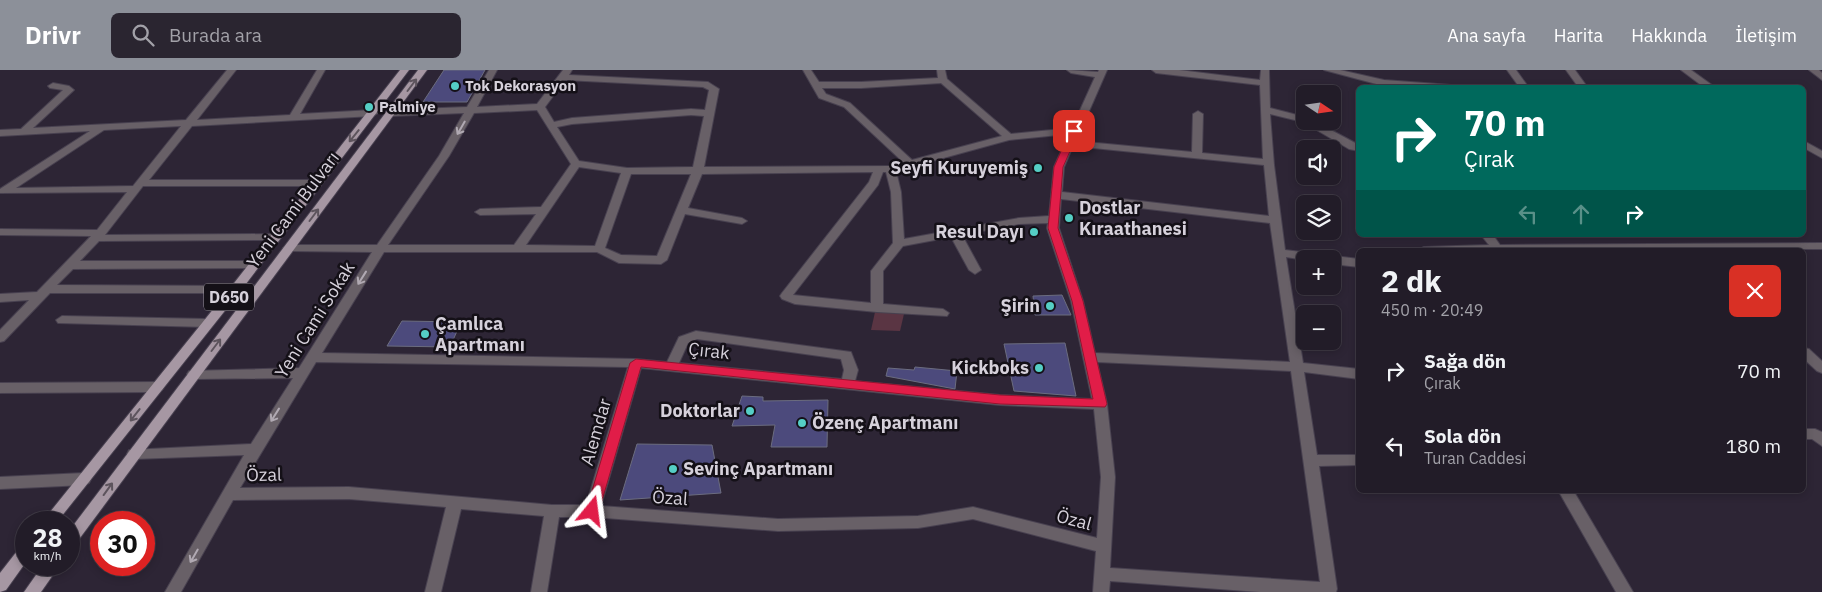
<!DOCTYPE html>
<html lang="tr">
<head>
<meta charset="utf-8">
<style>
	body { margin:0; font-family:"IBM Plex Sans",sans-serif; background:#2a2530; color:#f1f3f6; height:100vh; display:flex; flex-direction:column; font-size:19px; white-space:nowrap }
	* { box-sizing:border-box; margin:0 }
	p { font-size:16px; color:#a2a1a8 }
	.icon { flex:none; width:28px; height:28px; fill:none; stroke:currentColor; stroke-width:2; stroke-linecap:round; stroke-linejoin:round }
	.map { position:relative; flex:1; overflow:hidden }
	.panel { position:absolute; left:1356px; top:178px; width:450px; height:245px; display:flex; flex-direction:column; background:#221c28; border-radius:8px; box-shadow:0 2px 8px #0003,0 0 0 1px #3f3a45 }
	.panel>* { flex:none }
	.guide { position:absolute; left:1356px; top:15px; width:450px; height:152px; border-radius:8px; box-shadow:0 2px 8px #0003,0 0 0 1px #3f3a45; background:#00695c; color:#fff; overflow:hidden }
	.needle { width:32px; rotate:103deg }
	.fabs { position:absolute; left:1296px; top:15px; display:grid; gap:10px }
	.fabs a { display:grid; place-items:center; width:45px; height:45px; border-radius:8px; background:#221c28; box-shadow:0 2px 8px #0003,0 0 0 1px #3f3a45; font-size:25px }
	.speed { position:absolute; left:15px; top:441px; display:flex; gap:10px; font-size:25px; font-weight:700; text-align:center }
	.speed>* { display:grid; place-content:center; width:65px; height:65px; border-radius:50%; background:#221c28; box-shadow:0 2px 8px #0003,0 0 0 1px #3f3a45; line-height:1 }
	.speed small { font-size:12px; font-weight:400 }
	.speed .limit { border:8px solid #d22; background:#fff; color:#111 }
	.pin { position:absolute; display:grid; place-items:center; width:42px; height:42px; color:#fff; margin:-21px; border-radius:10px; box-shadow:0 2px 8px #0006 }
	.me { position:absolute; width:55px; margin:-28px; rotate:16deg; stroke-linejoin:round; filter:drop-shadow(0 0 4px #0008) }
	.turn { display:flex; align-items:center; gap:18px; height:105px; padding:0 25px; font-size:22px }
	.turn .icon { width:65px; height:65px; stroke-width:2.5 }
	.turn b { display:block; font-size:35px; line-height:42px }
	.lanes { display:flex; align-items:center; height:48px; padding:0 25px; background:#0003; justify-content:center; gap:25px; direction:ltr }
	.lanes .off { opacity:.35 }
	.round { display:grid; place-items:center; flex:none; width:52px; height:52px; border-radius:8px; background:#2a2530 }
	.headline { display:flex; align-items:center; justify-content:space-between; height:85px; padding:0 25px }
	h1 { font-size:30px; font-weight:800; line-height:38px }
	ul { padding:0; list-style:none }
	li { display:flex; align-items:center; gap:15px; height:75px; padding:0 25px }
	li div { flex:1 }
	li b { display:block; font-size:19px }
	li em { font-style:normal }
	header { display:flex; align-items:center; gap:30px; box-sizing:border-box; height:70px; padding:0 25px; background:#8c9099; color:#fff }
	header strong { font-size:24px }
	nav { display:flex; gap:28px; margin-inline-start:auto; font-size:18px }
	.search { width:350px; height:45px; background:#2a2530; display:flex; align-items:center; gap:12px; box-sizing:border-box; padding:0 18px; border-radius:8px; color:#a2a1a8; font-size:19px }
	.map>svg:first-child { display:block }
</style>
</head>
<body>
<header>
<strong>Drivr</strong>
<div class="search"><svg class="icon" aria-label="search" viewBox="0 0 24 24"><circle cx="10" cy="10" r="6"/><path d="M15 15l6 6"/></svg>Burada ara</div>
<nav><a>Ana sayfa</a><a>Harita</a><a>Hakkında</a><a>İletişim</a></nav>
</header>
<div class="map">
<svg width="1822" height="522" viewBox="0 0 1822 522">
	<rect width="100%" height="100%" fill="#2d2535"/>
	<polygon fill="#5a3543" points="875,242 904,244 900,261 871,260"/>
	<g fill="#4c4a7c" stroke="#6b6c7f">
		<polygon points="444,0 485,0 467,32 423,32"/>
		<polygon points="1062,225 1071,245 1035,245 1033,226"/>
		<polygon points="402,251 461,252 450,277 387,276"/>
		<polygon points="1065,273 1076,326 1014,321 1004,274"/>
		<polygon points="915,297 957,301 955,319 886,306 888,298 914,300"/>
		<polygon points="742,326 763,327 763,331 828,330 827,377 771,377 775,355 732,356"/>
		<polygon points="637,374 712,375 721,423 620,430"/>
	</g>
	<g fill="none" stroke-linecap="round" stroke-linejoin="round">
		<g stroke="#484150" stroke-width="2">
			<g id="minor">
				<path d="M227,0H236L197,50L290,45L317,0H325L300,44L373,40L378,43L373,46L192,56L149,110H317L322,113L317,116H143L105,165L276,164L282,167L276,170L99,171L80,191H255L259,192L261,195L259,198L73,199L57,215L235,216L239,217L241,220L239,223H50L4,271L0,272V260L29,230L0,232V224L37,222L91,166L0,165V159L97,160L127,122L0,123V119L90,61L0,66V60L21,59L63,20L50,18L48,16L53,13L69,16L74,20L33,58L186,50ZM181,56L133,116L16,118L104,60Z"/>
				<path d="M489,0H497L477,37L537,34L563,0H572L569,5L708,12L719,19L704,97L890,96L903,92L844,37L819,28L803,0H811L819,12H861L938,8L937,0H945L947,9L1011,64L1072,58L1095,7L1071,3L1067,0L1098,2L1099,0H1107L1076,71L1192,82L1193,44L1198,41L1203,44L1202,83L1263,89L1260,15L1156,3L1152,0H1179L1260,10L1261,0H1269L1270,38L1305,47V51H1314L1359,75V81L1349,79L1303,52L1270,44L1274,95L1285,180L1359,189V197L1332,194V189L1305,190L1286,187L1303,293L1359,299V309L1304,302L1317,385H1359V395L1319,396L1337,519L1336,522H1260L1110,511L1109,522H1093L1096,481L973,449L918,458L778,461L592,447H559L547,522H531L544,446L461,439L441,522H425L446,437L349,429L233,430L181,522H165L244,385L134,389L129,388L127,384L129,380L251,374L293,308L194,309L189,307L187,304L189,301L299,298L372,182L289,181L283,178L289,175H377L439,86L464,43L391,46L386,43L391,40L467,37ZM565,10L703,17L709,20L705,40L691,39L572,48L554,52L545,37ZM941,13L1002,66L912,90L850,33L826,24L822,18H861ZM537,40L571,94L541,137L480,139L475,142L480,145L536,144L514,175H388L449,86L474,43ZM691,45L704,46L693,97L627,98L579,91L557,57L572,54ZM1069,64L1054,97L1049,146L1019,148L904,169L901,122L896,101L1009,70ZM1073,76L1264,95L1269,146L1062,122L1064,97ZM579,97L621,103L595,176L526,175ZM873,102L869,112L782,223L780,226L782,229L795,234L877,242L947,246L949,243L943,239L883,234V201L903,176L951,167L969,200L975,204L981,200L962,165L1019,154L1048,153L1047,158L1071,231L1092,329L1000,325L855,311L858,300L851,282L696,261L679,267L667,292L636,289L322,283L384,182H597L619,193L661,194L667,190L685,144L742,154L747,151L742,148L688,138L702,104ZM883,102H886L891,122L893,173L871,201V233L793,225L878,115ZM631,104H691L657,186L621,185L605,178ZM1061,129L1270,153L1290,292L1095,283L1083,231L1059,158ZM697,269L841,289L844,300L842,309L679,293L688,273ZM316,292L628,297L586,435H552L349,417L240,418ZM1097,292L1291,301L1320,512L1110,498L1115,407L1107,334ZM641,298L1000,335L1094,339L1101,407L1097,468L973,437L918,446L778,449L601,436Z"/>
				<polygon points="1324,0 1340,0 1384,10 1451,15 1455,18 1384,16"/>
				<polygon points="1507,0 1516,0 1529,18 1520,18"/>
				<polygon points="1566,0 1575,0 1588,18 1579,18"/>
				<polygon points="1809,0 1819,0 1822,3 1822,10"/>
				<polygon points="1481,165 1493,165 1500,175 1822,173 1822,179 1418,180 1424,177 1489,175"/>
				<polygon points="62,246 207,249 213,253 207,257 58,253 56,250"/>
				<polygon points="1804,278 1809,279 1822,291 1822,303 1817,301 1804,289"/>
				<polygon points="157,312 162,314 164,317 162,320 157,322 0,323 0,313"/>
				<polygon points="1804,359 1815,359 1822,362 1822,376 1812,369 1804,369"/>
				<polygon points="84,403 89,405 91,409 89,413 84,415 0,419 0,407"/>
				<polygon points="1558,420 1573,420 1633,522 1616,522"/>
			</g>
		</g>
		<g stroke="#484150" stroke-width="2">
			<g id="tertiary">
				<polygon points="1681,0 1691,0 1716,18 1705,18"/>
				<polygon points="1804,71 1822,81 1822,88 1804,78"/>
			</g>
		</g>
		<g stroke="#484150" stroke-width="2">
			<g id="primary">
				<polygon points="400,0 409,0 239,223 57,452 42,452 231,217"/>
				<polygon points="418,0 427,0 74,476 69,478 69,461"/>
				<polygon points="26,475 26,492 6,520 0,522 0,503 21,476"/>
				<polygon points="43,495 60,495 41,522 24,522"/>
			</g>
		</g>
		<use href="#minor" fill="#686067" fill-rule="evenodd"/>
		<use href="#tertiary" fill="#686067" fill-rule="evenodd"/>
		<use href="#primary" fill="#a697a3" fill-rule="evenodd"/>
	</g>
	<defs><path id="oneway-shaft" d="M-6 0H5M1.5-3L5.5 0L1.5 3" fill="none" stroke-width="1.6" stroke-linecap="round" stroke-linejoin="round" transform="scale(1.25)"/></defs>
	<g stroke="#5d545d">
		<use href="#oneway-shaft" transform="translate(412 15) rotate(-53)"/>
		<use href="#oneway-shaft" transform="translate(354 66) rotate(129)"/>
		<use href="#oneway-shaft" transform="translate(314 145) rotate(-53)"/>
		<use href="#oneway-shaft" transform="translate(216 275) rotate(-53)"/>
		<use href="#oneway-shaft" transform="translate(135 345) rotate(128)"/>
		<use href="#oneway-shaft" transform="translate(108 419) rotate(-54)"/>
	</g>
	<g stroke="#b0a9b2">
		<use href="#oneway-shaft" transform="translate(461 58) rotate(120)"/>
		<use href="#oneway-shaft" transform="translate(362 208) rotate(122)"/>
		<use href="#oneway-shaft" transform="translate(275 345) rotate(122)"/>
		<use href="#oneway-shaft" transform="translate(194 486) rotate(120)"/>
	</g>
	<polygon fill="#e11d48" stroke="#92132f" points="1074,58 1079,61 1063,97 1058,158 1083,231 1107,334 1105,337 1000,334 641,297 599,441 597,445 588,445 586,441 630,293 636,289 1000,325 1093,329 1072,231 1048,158 1054,97 1070,61"/>
	<g fill="#55cec5" stroke="#141017" stroke-width="2">
		<circle cx="455" cy="16" r="5"/>
		<circle cx="369" cy="37" r="5"/>
		<circle cx="1038" cy="98" r="5"/>
		<circle cx="1069" cy="148" r="5"/>
		<circle cx="1034" cy="162" r="5"/>
		<circle cx="1050" cy="236" r="5"/>
		<circle cx="425" cy="264" r="5"/>
		<circle cx="1039" cy="298" r="5"/>
		<circle cx="750" cy="341" r="5"/>
		<circle cx="802" cy="353" r="5"/>
		<circle cx="673" cy="399" r="5"/>
	</g>
	<g text-anchor="middle" stroke-width="5" stroke-linejoin="round" paint-order="stroke">
		<g font-size="15" font-weight="bold" fill="#d6d1db" stroke="#141017" text-anchor="start">
			<text x="465" y="21">Tok Dekorasyon</text>
			<text x="379" y="42">Palmiye</text>
		</g>
		<rect fill="#141017" stroke="#9c97a0" stroke-width="1" x="204" y="213.5" width="50" height="27" rx="4"/>
		<g font-size="16" font-weight="bold" fill="#d6d1db">
			<text x="229" y="233">D650</text>
		</g>
		<g font-size="18" font-weight="bold" fill="#d6d1db" stroke="#141017" text-anchor="end">
			<text x="1028" y="104">Seyfi Kuruyemiş</text>
			<text x="1079" y="144" text-anchor="start">Dostlar<tspan x="1079" dy="21">Kıraathanesi</tspan></text>
			<text x="1024" y="168">Resul Dayı</text>
			<text x="1040" y="242">Şirin</text>
			<text x="435" y="260" text-anchor="start">Çamlıca<tspan x="435" dy="21">Apartmanı</tspan></text>
			<text x="1029" y="304">Kickboks</text>
			<text x="740" y="347">Doktorlar</text>
			<text x="812" y="359" text-anchor="start">Özenç Apartmanı</text>
			<text x="683" y="405" text-anchor="start">Sevinç Apartmanı</text>
		</g>
		<g font-size="18" fill="#d6d1db" stroke="#141017">
			<text transform="translate(293 140) rotate(-53)" y="6">Yeni Cami Bulvarı</text>
			<text transform="translate(315 250) rotate(-58)" y="6">Yeni Cami Sokak</text>
			<text transform="translate(709 281) rotate(6)" y="6">Çırak</text>
			<text transform="translate(596 362) rotate(-74)" y="6">Alemdar</text>
			<text transform="translate(264 405) rotate(-1)" y="6">Özal</text>
			<text transform="translate(670 428) rotate(4)" y="6">Özal</text>
			<text transform="translate(1074 450) rotate(15)" y="6">Özal</text>
		</g>
	</g>
</svg>
<div class="fabs">
<a><svg class="needle" viewBox="-14 -14 28 28"><path d="M0-13l5 13h-10z" fill="#e53935"/><path d="M0 13l5-13h-10z" fill="#a2a1a8"/></svg></a>
<a><svg class="icon" aria-label="sound" viewBox="0 0 24 24"><path d="M4 9h4l5-4v14l-5-4H4zM17 9q2 3 0 6"/></svg></a>
<a><svg class="icon" aria-label="layers" viewBox="0 0 24 24"><path d="M12 4l9 5-9 5-9-5zM3 14l9 5 9-5"/></svg></a>
<a>+</a>
<a>−</a>
</div>
<div class="speed"><div>28<small>km/h</small></div><div class="limit">30</div></div>
<div class="pin" style="left:1074px;top:61px;background:#d93025"><svg class="icon" aria-label="arrive" viewBox="0 0 24 24"><path d="M6 21V4h12l-3 4 3 4H6"/></svg></div>
<svg class="me" style="left:592px;top:441px" viewBox="-20 -20 40 40"><path d="M0-17L14 15 0 8-14 15z" fill="#e11d48" stroke="#fff" stroke-width="4"/></svg>
<div class="guide">
<div class="turn"><svg class="icon" aria-label="right" viewBox="0 0 24 24"><path d="M7 20v-9h11M14 6l5 5-5 5"/></svg><div><b>70 m</b>Çırak</div></div>
<div class="lanes"><svg class="icon off" aria-label="left" viewBox="0 0 24 24"><path d="M17 20v-9H6M10 6l-5 5 5 5"/></svg><svg class="icon off" aria-label="ahead" viewBox="0 0 24 24"><path d="M12 20V5M6 11l6-6 6 6"/></svg><svg class="icon" aria-label="right" viewBox="0 0 24 24"><path d="M7 20v-9h11M14 6l5 5-5 5"/></svg></div>
</div>
<section class="panel">
<div class="headline"><div><h1>2 dk</h1><p>450 m · 20:49</p></div><a class="round" style="background:#d93025;color:#fff"><svg class="icon" aria-label="close" viewBox="0 0 24 24"><path d="M6 6l12 12M18 6L6 18"/></svg></a></div>
<ul>
<li><svg class="icon" aria-label="right" viewBox="0 0 24 24"><path d="M7 20v-9h11M14 6l5 5-5 5"/></svg><div><b>Sağa dön</b><p>Çırak</p></div><em>70 m</em></li>
<li><svg class="icon" aria-label="left" viewBox="0 0 24 24"><path d="M17 20v-9H6M10 6l-5 5 5 5"/></svg><div><b>Sola dön</b><p>Turan Caddesi</p></div><em>180 m</em></li>
</ul>
</section>
</div>
</body>
</html>
